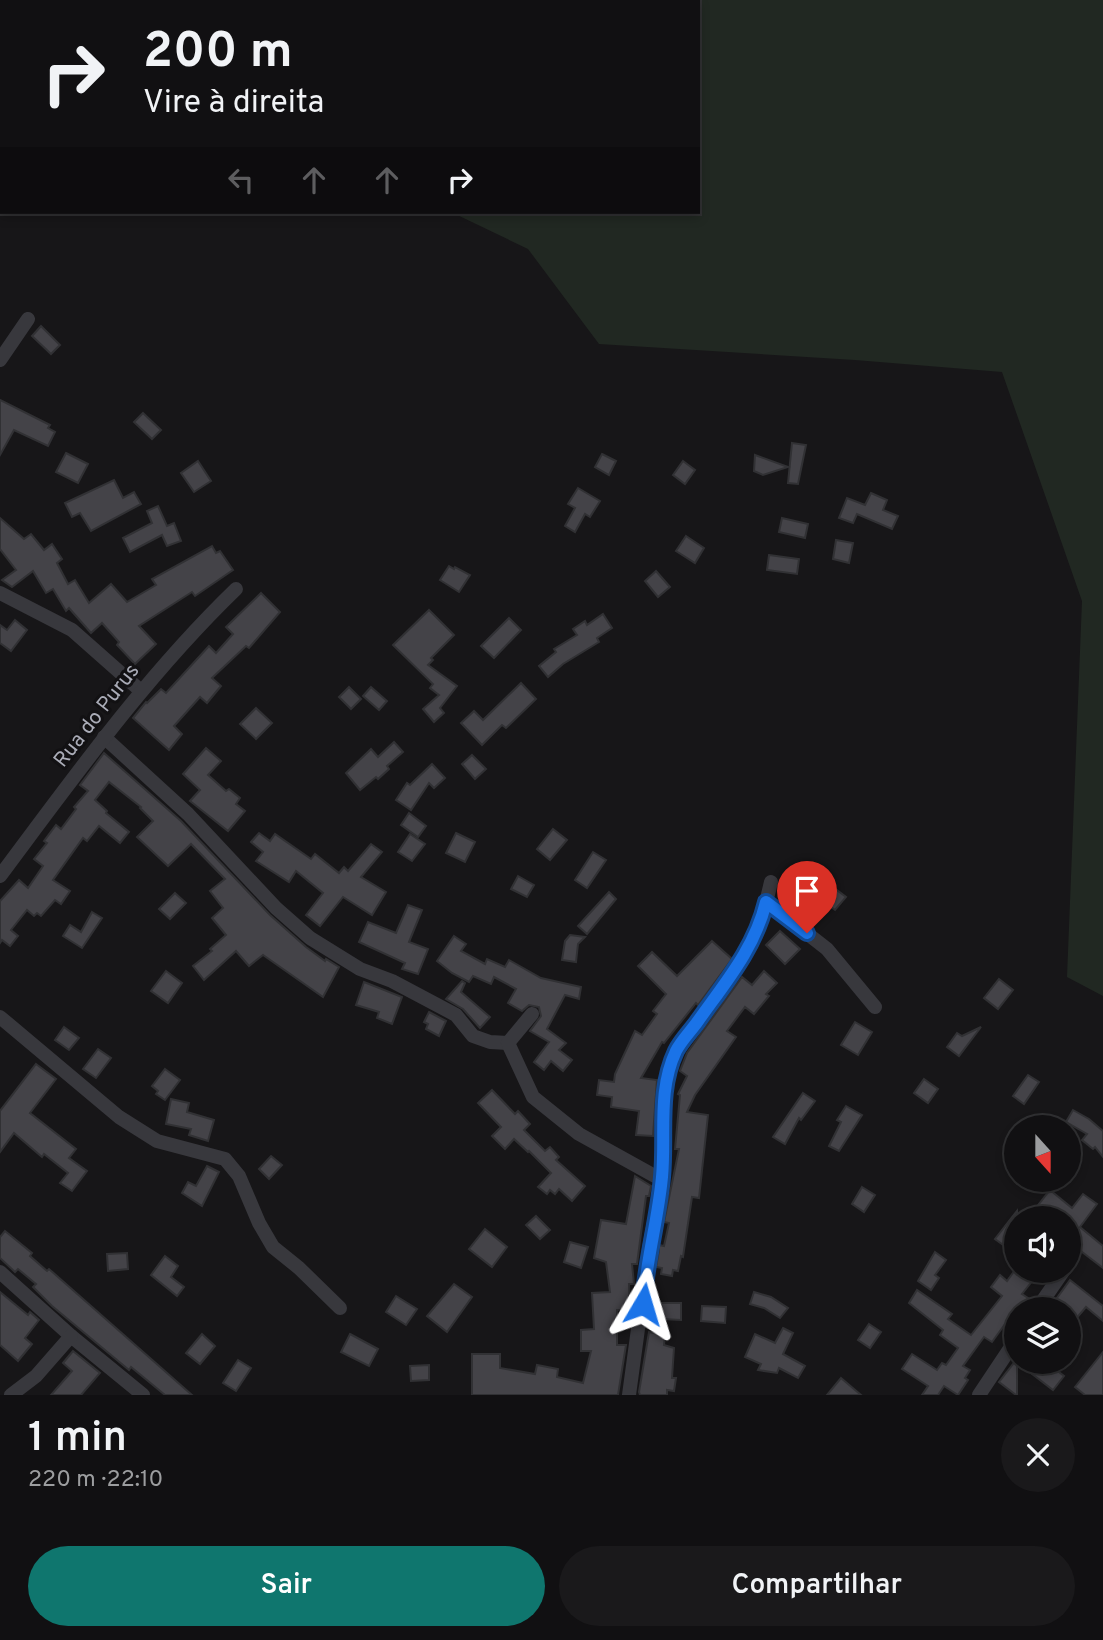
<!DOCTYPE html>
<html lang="pt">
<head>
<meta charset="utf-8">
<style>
	body { margin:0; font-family:Overpass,sans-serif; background:#1a191b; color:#f1f3f6; height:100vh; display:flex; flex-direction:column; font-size:26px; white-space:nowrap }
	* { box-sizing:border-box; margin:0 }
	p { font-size:23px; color:#9c9d9f }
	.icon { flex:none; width:38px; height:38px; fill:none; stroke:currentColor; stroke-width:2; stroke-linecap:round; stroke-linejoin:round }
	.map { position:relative; height:1395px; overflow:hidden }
	.side { display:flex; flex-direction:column; background:#111012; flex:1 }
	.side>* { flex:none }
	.top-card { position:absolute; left:0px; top:0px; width:700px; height:214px; box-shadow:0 4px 10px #0003,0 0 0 2px #303032; background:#111012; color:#f1f3f6; overflow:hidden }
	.needle { width:46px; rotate:159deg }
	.fabs { position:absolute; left:1004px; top:1115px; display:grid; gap:14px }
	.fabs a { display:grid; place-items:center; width:77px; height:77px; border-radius:50%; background:#111012; box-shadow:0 4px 10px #0003,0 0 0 2px #303032; font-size:35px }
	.pin { position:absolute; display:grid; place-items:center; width:60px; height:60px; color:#fff; margin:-72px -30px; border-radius:50% 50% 50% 0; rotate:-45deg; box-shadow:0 0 7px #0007 }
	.pin .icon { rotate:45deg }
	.me { position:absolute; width:77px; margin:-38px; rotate:7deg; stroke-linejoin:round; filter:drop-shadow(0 0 5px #0008) }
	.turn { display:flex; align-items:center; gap:24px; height:147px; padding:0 28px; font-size:32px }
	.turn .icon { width:91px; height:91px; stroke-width:2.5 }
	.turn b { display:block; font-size:49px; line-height:60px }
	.lanes { display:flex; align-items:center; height:66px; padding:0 28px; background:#0003; justify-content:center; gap:35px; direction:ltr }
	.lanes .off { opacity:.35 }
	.round { display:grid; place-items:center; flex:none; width:74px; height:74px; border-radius:37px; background:#1a191b }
	.overview { display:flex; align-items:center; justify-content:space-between; height:119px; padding:0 28px }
	h1 { font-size:42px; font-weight:600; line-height:52px }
	.action { display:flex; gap:14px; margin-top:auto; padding:14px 28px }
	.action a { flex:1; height:80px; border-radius:42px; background:#0f766e; color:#fff; font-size:28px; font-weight:600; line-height:80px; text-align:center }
	.action a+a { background:#1a191b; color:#f1f3f6 }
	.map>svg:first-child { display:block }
</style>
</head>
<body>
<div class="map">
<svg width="1103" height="1395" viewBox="0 0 1103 1395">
	<rect width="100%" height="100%" fill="#171618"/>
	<polygon fill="#212822" points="244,0 1103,0 1103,996 1067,977 1082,601 1002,372 855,360 599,344 528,249 451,212 698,212 698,2"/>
	<g fill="#444348" stroke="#313134" stroke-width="2">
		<polygon points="41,326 60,345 51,354 32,336"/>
		<polygon points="0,400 50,425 48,428 55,432 48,446 14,430 0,455"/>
		<polygon points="143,413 161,430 152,439 134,422"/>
		<polygon points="792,443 806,445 798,484 788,483"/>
		<polygon points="66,453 88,464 78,483 56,472"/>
		<polygon points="602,454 616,461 609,475 595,467"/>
		<polygon points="755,455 788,467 763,475 754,471"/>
		<polygon points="198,461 211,481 194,492 181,473"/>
		<polygon points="683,461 695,470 685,484 673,475"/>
		<polygon points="114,480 123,498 134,492 141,504 91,531 80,513 72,517 65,503"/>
		<polygon points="578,488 600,501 590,517 585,514 575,532 565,526 575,508 568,504"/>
		<polygon points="871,493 887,500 883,510 898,516 892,529 857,514 853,523 839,518 847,498 865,505"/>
		<polygon points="158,506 167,526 174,523 181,541 167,546 162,535 130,552 123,538 152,523 147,511"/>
		<polygon points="0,518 24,539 31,534 44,550 52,544 62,559 57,563 68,584 75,580 89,603 111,584 127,602 156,585 152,579 212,546 216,553 220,551 233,570 195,596 192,592 139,626 156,644 135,664 117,645 119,642 102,623 91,633 69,608 66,611 53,589 46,593 33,571 12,587 2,580 16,570 0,549"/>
		<polygon points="782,518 808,524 805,538 779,532"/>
		<polygon points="686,536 704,548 695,563 676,551"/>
		<polygon points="836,540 853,543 849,563 833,559"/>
		<polygon points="769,555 799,559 797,574 767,570"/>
		<polygon points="449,566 454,569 455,567 470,575 459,592 440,580"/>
		<polygon points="656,571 670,587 658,597 645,581"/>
		<polygon points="261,593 280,612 249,648 246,646 212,678 221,686 207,703 200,697 174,726 182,734 169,750 133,718 146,702 147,703 161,689 166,693 209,646 216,653 233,634 226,627"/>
		<polygon points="429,610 454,635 431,658 433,660 428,665 457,686 440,708 444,713 434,722 423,709 439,695 430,688 433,684 393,645"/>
		<polygon points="603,614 612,628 597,638 599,642 563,664 548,677 539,666 556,652 554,649 577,635 573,629 585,621 587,625"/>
		<polygon points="509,618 521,630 494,658 481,646"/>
		<polygon points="15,620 27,630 11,651 0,643 0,625 7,630"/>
		<polygon points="521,683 536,699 506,728 502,725 482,745 461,723 474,711 483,720"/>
		<polygon points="349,687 361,699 351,709 339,697"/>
		<polygon points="371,687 387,701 379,710 363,696"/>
		<polygon points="256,708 272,723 256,739 240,724"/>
		<polygon points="394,742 403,752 387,766 389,769 378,779 376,777 360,790 346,773 371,749 378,757"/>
		<polygon points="206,748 221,761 208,775 226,791 229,789 240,798 236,804 245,811 228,831 190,801 200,790 183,774"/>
		<polygon points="104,753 181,821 270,915 306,947 325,961 326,959 339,967 323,997 263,955 249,966 236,951 204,980 193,966 212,951 210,949 226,935 212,918 223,908 210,891 225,879 191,844 168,866 137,837 153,821 140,808 141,807 109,782 95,800 107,811 106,813 129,832 120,843 99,826 87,841 83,838 53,880 70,891 61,904 55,900 41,916 37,913 34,916 27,910 11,930 18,936 10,946 2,940 0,943 0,901 19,880 28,888 43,866 34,859 47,843 44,841 56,825 61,829 76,809 74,807 88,791 80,785"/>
		<polygon points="472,755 486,769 475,779 462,764"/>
		<polygon points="432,764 445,778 434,788 429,783 411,810 396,800 407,783 410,785"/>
		<polygon points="409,813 426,826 418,837 401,825"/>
		<polygon points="553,829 567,840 550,860 537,849"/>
		<polygon points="259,833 270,841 275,834 311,859 315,854 339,873 344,867 348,871 371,844 382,852 361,877 386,892 372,915 343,897 320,926 306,915 323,893 296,871 289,882 256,861 263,852 251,842"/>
		<polygon points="456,833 475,842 465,862 446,853"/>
		<polygon points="410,834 425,844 412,861 398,852"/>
		<polygon points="593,852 606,860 587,888 575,880"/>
		<polygon points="518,876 534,885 527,897 511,889"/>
		<polygon points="829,884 846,897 835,910 818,897"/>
		<polygon points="609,892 616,899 587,934 578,926"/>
		<polygon points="811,892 825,904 810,921 796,909"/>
		<polygon points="175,893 186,903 170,919 159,909"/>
		<polygon points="408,905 422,910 409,942 428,949 418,974 402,969 405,963 359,942 368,922 396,933"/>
		<polygon points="92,912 102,918 82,948 63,936 70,925 81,932"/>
		<polygon points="780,931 800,949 785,964 766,945"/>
		<polygon points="570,935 585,937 578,944 576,962 562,960 565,941"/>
		<polygon points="454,936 466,944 461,951 485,964 487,959 505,967 509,960 541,978 581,987 579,999 565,995 547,1029 566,1043 559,1050 572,1060 563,1071 551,1061 544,1070 534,1062 549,1042 530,1031 541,1016 539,1007 529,1005 522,1011 508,1003 516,989 494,977 491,984 473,976 469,982 452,973 437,961"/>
		<polygon points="712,941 732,959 698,1005 696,1003 664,1043 662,1042 641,1078 657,1080 653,1136 636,1135 639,1111 611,1107 612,1097 597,1095 599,1080 614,1082 615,1074 635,1031 642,1035 657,1014 653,1011 666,994 638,966 652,952 677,976"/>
		<polygon points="166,971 182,983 168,1003 151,991"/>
		<polygon points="764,971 777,983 766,994 769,996 754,1014 745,1007 727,1031 736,1037 695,1095 687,1112 708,1115 699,1198 692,1197 683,1257 681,1256 678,1271 673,1270 672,1276 661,1274 662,1268 656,1267 659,1250 659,1245 664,1246 669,1223 664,1222 679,1149 675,1149 680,1095 678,1094 687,1076 680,1071 687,1053 742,977 752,985"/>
		<polygon points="999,979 1013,990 998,1009 984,998"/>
		<polygon points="462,981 465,983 461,992 490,1017 480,1028 463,1009 446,999"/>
		<polygon points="364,982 402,997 392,1024 377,1018 379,1012 356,1005"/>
		<polygon points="429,1012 446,1021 439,1036 426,1029 428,1024 424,1022"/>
		<polygon points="855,1022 872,1032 858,1055 841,1045"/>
		<polygon points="64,1027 79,1038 69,1050 55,1040"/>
		<polygon points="981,1027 959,1056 947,1047 957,1033 962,1036"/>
		<polygon points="98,1049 111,1058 96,1078 83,1069"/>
		<polygon points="36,1064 56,1079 30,1113 76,1149 69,1158 87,1171 72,1191 60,1183 68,1173 44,1154 42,1157 14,1133 0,1152 0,1111"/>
		<polygon points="165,1069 180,1080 165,1100 156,1094 158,1091 152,1086"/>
		<polygon points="1028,1075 1039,1082 1024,1104 1013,1096"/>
		<polygon points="924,1079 938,1089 928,1103 914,1093"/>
		<polygon points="492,1090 515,1114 518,1111 530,1124 524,1130 545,1151 550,1147 559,1157 556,1160 585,1186 572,1201 559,1189 555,1194 550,1190 547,1194 538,1187 551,1173 529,1151 528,1152 514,1139 505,1149 492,1136 501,1127 478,1103"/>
		<polygon points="803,1093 815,1101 801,1120 799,1118 785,1144 773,1137"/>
		<polygon points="171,1099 189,1103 187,1112 214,1120 208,1141 189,1135 191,1129 166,1124"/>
		<polygon points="846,1106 862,1115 839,1151 829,1146 841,1122 837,1120"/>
		<polygon points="1073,1110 1089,1119 1103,1131 1103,1157 1095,1147 1093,1149 1082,1140 1087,1134 1066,1122"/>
		<polygon points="271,1156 282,1165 269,1179 259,1169"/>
		<polygon points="207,1166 219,1172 202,1206 182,1193 188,1182 196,1186"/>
		<polygon points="635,1176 651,1186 649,1196 646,1196 637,1264 632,1264 634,1284 629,1284 630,1310 617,1310 617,1345 626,1345 618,1395 472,1395 472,1354 500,1354 500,1368 535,1374 537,1365 558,1369 557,1377 583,1383 591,1351 581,1351 581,1330 594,1329 592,1293 610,1292 606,1262 594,1258 601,1220 626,1224"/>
		<polygon points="862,1187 875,1195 864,1212 852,1204"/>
		<polygon points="1050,1190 1072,1208 1083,1194 1097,1204 1080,1227 1103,1246 1103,1268 1069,1242 1069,1218 1028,1218"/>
		<polygon points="1017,1211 1017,1255 995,1239"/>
		<polygon points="536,1216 550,1230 540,1239 526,1225"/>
		<polygon points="485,1229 507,1247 492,1267 469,1249"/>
		<polygon points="5,1231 32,1253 30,1256 47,1271 49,1269 192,1395 165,1395 131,1367 129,1370 52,1306 33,1287 36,1284 18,1269 15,1272 0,1258 0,1237"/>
		<polygon points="570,1242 588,1247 581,1268 564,1262"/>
		<polygon points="935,1252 946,1260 935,1275 939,1278 931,1290 918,1281"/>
		<polygon points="127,1253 128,1269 108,1271 107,1254"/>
		<polygon points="165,1256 178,1266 171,1277 184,1287 177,1296 151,1275"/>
		<polygon points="1015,1270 1041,1270 1022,1294 1028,1298 1020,1309 1016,1309 992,1342 984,1337 963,1366 970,1370 965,1378 968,1380 958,1395 944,1386 938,1395 922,1395 928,1386 902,1369 912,1354 937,1370 942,1363 946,1365 958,1348 940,1335 943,1330 909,1303 917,1290 952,1314 948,1319 971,1335 1002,1296 991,1287 1000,1275 1007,1281"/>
		<polygon points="1070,1280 1103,1306 1103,1321 1086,1307 1069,1327 1069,1309 1049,1309"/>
		<polygon points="454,1284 472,1297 447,1332 427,1316"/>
		<polygon points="0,1292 28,1315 30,1312 39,1320 25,1338 32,1344 18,1361 0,1345"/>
		<polygon points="754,1292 771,1297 788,1308 780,1318 764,1308 750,1304"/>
		<polygon points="396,1296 417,1309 406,1325 386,1312"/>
		<polygon points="661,1303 681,1303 681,1320 662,1319"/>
		<polygon points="702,1306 726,1307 725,1323 701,1321"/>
		<polygon points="869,1324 881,1332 870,1348 858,1340"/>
		<polygon points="783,1328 793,1333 783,1354 805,1366 798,1378 779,1368 777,1373 758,1370 761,1364 745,1357 755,1334 775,1343"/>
		<polygon points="649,1332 665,1335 664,1345 674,1348 672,1378 676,1378 674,1391 667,1390 667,1395 640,1395 639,1392"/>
		<polygon points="202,1334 215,1346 200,1364 186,1353"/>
		<polygon points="350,1334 378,1349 369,1366 341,1352"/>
		<polygon points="73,1351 100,1373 81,1395 51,1395 72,1371 63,1363"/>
		<polygon points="1103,1352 1103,1395 1085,1395 1075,1387"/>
		<polygon points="1017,1359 1017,1395 1016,1395 999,1382"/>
		<polygon points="238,1360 251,1368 236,1391 223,1383"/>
		<polygon points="1033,1362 1037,1362 1047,1370 1051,1366 1064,1376 1053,1390 1027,1370"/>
		<polygon points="429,1365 429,1380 411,1381 410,1366"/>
		<polygon points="841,1378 861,1395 827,1395"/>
	</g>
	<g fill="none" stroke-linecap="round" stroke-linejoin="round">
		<g stroke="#38383d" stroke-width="14">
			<polyline points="0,360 28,319"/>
			<polyline points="0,593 72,630 141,691"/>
			<polyline points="104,737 188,814 276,908 310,938 360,969 392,981 456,1015 473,1036 490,1042 508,1043"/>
			<path d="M0,876C74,777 146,676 236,589"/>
			<polyline points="767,902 827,949 875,1007"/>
			<polyline points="532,1014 508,1043 533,1097 579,1134 662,1180"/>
			<polyline points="0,1017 119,1117 157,1141 225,1159 239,1176 259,1223 273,1247 299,1268 340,1308"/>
			<polyline points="0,1272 71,1336 143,1395"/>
			<polyline points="1037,1309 1064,1270"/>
			<polyline points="11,1395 36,1376 71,1336"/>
			<polyline points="629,1395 649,1248 662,1180 663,1112 666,1083 677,1051 744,958 762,919 771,882"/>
			<polyline points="979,1395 1017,1338"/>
		</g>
	</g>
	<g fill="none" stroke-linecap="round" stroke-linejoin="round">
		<g stroke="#114b97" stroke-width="18">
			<path id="route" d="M643,1304C646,1261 658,1220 662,1177C666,1135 657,1091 676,1051C681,1041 691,1031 698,1021C725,983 755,948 766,902L807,933"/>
		</g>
		<use href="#route" stroke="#1a73e8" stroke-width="12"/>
	</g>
	<g text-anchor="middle" stroke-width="6" stroke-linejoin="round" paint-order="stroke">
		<g font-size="21" fill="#aaacb7" stroke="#121113">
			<text transform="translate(96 715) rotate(-52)" y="7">Rua do Purus</text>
		</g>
	</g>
</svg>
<div class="fabs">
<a><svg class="needle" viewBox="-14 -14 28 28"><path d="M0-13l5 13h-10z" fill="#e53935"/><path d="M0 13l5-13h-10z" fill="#9c9d9f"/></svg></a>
<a><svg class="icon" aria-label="sound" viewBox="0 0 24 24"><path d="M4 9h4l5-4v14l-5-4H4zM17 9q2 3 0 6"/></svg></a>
<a><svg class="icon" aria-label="layers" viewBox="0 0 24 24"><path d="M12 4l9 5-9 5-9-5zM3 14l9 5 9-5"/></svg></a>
</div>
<div class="pin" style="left:807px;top:933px;background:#d93025"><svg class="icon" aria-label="arrive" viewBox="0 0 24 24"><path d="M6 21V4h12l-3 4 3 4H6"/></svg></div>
<svg class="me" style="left:643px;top:1304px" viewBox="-20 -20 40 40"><path d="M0-17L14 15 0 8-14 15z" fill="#1a73e8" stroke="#fff" stroke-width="4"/></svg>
<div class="top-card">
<div class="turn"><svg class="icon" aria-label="right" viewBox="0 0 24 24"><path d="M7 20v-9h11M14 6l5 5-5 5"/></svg><div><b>200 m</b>Vire à direita</div></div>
<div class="lanes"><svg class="icon off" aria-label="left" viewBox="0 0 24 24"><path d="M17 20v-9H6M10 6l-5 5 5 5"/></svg><svg class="icon off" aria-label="ahead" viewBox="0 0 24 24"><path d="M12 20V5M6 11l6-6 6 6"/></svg><svg class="icon off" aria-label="ahead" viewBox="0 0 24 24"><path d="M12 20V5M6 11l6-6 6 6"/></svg><svg class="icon" aria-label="right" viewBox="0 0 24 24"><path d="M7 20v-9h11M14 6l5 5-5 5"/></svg></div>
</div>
</div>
<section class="side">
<div class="overview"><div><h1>1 min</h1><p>220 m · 22:10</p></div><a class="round"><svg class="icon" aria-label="close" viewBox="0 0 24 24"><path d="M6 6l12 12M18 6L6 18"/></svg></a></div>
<div class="action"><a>Sair</a><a>Compartilhar</a></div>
</section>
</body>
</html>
